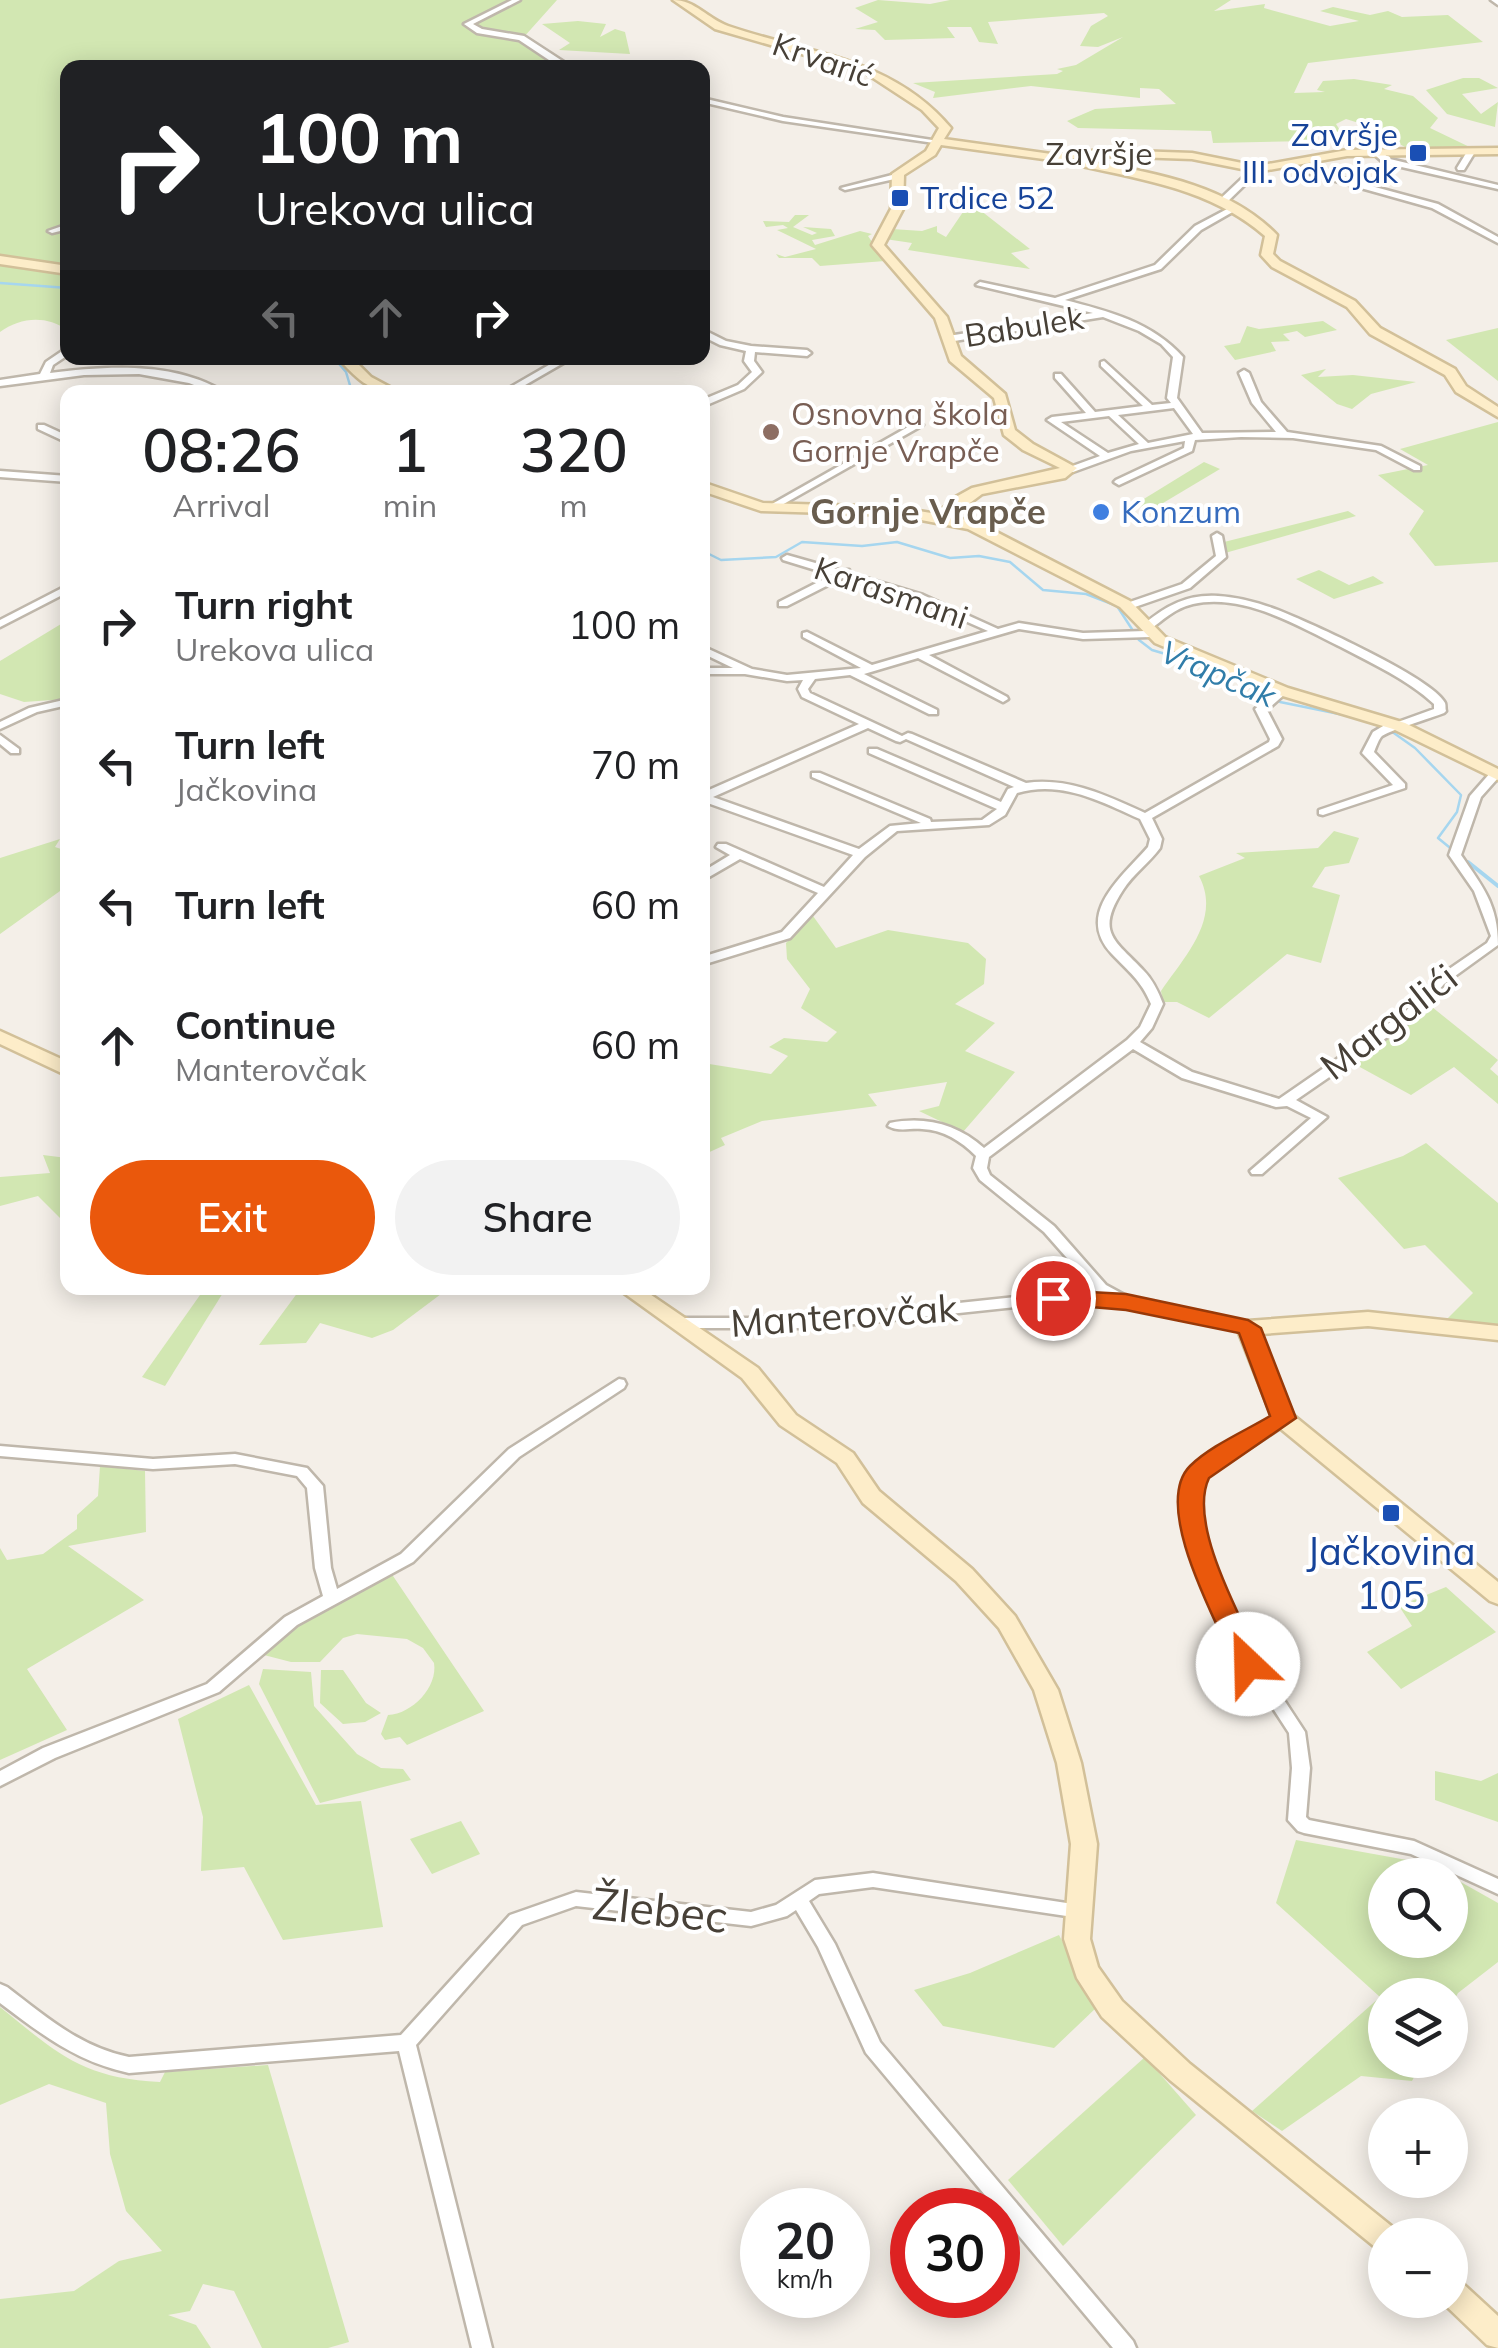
<!DOCTYPE html>
<html lang="en">
<head>
<meta charset="utf-8">
<style>
	body { margin:0; font-family:Mulish,sans-serif; background:#f2f2f2; color:#202124; height:100vh; display:flex; flex-direction:column; font-size:38px; white-space:nowrap }
	* { box-sizing:border-box; margin:0 }
	p { font-size:32px; color:#757577 }
	.icon { flex:none; width:55px; height:55px; fill:none; stroke:currentColor; stroke-width:2; stroke-linecap:round; stroke-linejoin:round }
	.map { position:relative; flex:1; overflow:hidden }
	.side { position:absolute; left:60px; top:385px; width:650px; height:910px; display:flex; flex-direction:column; background:#fff; border-radius:20px; box-shadow:0 5px 25px #0003 }
	.side>* { flex:none }
	.banner { position:absolute; left:60px; top:60px; width:650px; height:305px; border-radius:20px; box-shadow:0 5px 25px #0003; background:#202124; color:#fff; overflow:hidden }
	.controls { position:absolute; left:1368px; top:1858px; display:grid; gap:20px }
	.controls a { display:grid; place-items:center; width:100px; height:100px; border-radius:50%; background:#fff; box-shadow:0 5px 25px #0003; font-size:50px }
	.speed { position:absolute; left:740px; top:2188px; display:flex; gap:20px; font-size:50px; font-weight:700; text-align:center }
	.speed>* { display:grid; place-content:center; width:130px; height:130px; border-radius:50%; background:#fff; box-shadow:0 5px 25px #0003; line-height:1 }
	.speed small { font-size:25px; font-weight:400 }
	.speed .limit { border:15px solid #d22; background:#fff; color:#111 }
	.pin { position:absolute; display:grid; place-items:center; width:85px; height:85px; color:#fff; margin:-42px; border:5px solid #fff; border-radius:50%; box-shadow:0 2px 10px #0007 }
	.me { position:absolute; width:110px; margin:-55px; rotate:336deg; stroke-linejoin:round; filter:drop-shadow(0 0 8px #0008) }
	.turn { display:flex; align-items:center; gap:35px; height:210px; padding:0 30px; font-size:45px }
	.turn .icon { width:130px; height:130px; stroke-width:2.5 }
	.turn b { display:block; font-size:70px; line-height:85px }
	.lanes { display:flex; align-items:center; height:95px; padding:0 30px; background:#0003; justify-content:center; gap:50px; direction:ltr }
	.lanes .off { opacity:.35 }
	.eta { display:flex; justify-content:space-evenly; align-items:center; height:170px; text-align:center }
	.eta b { font-size:60px; font-weight:600; line-height:70px }
	.cta { display:flex; gap:20px; margin-top:auto; padding:20px 30px }
	.cta a { flex:1; height:115px; border-radius:60px; background:#ea580c; color:#fff; font-size:40px; font-weight:600; line-height:115px; text-align:center }
	.cta a+a { background:#f2f2f2; color:#202124 }
	ul { padding:0; list-style:none }
	li { display:flex; align-items:center; gap:30px; height:140px; padding:0 30px }
	li div { flex:1 }
	li b { display:block; font-size:38px }
	li em { font-style:normal }
	.map>svg:first-child { display:block }
</style>
</head>
<body>
<div class="map">
<svg width="1498" height="2348" viewBox="0 0 1498 2348">
	<rect width="100%" height="100%" fill="#f4efe8"/>
	<g fill="#d2e7b2">
		<path d="M0,0H557L523,38L561,67L68,68V285L61,287L67,288V330C47,315 20,317 0,332Z"/>
		<polygon points="878,0 930,4 950,0 1231,0 1214,11 1265,4 1264,8 1330,26 1359,21 1320,11 1333,7 1370,15 1388,11 1402,17 1448,15 1483,42 1308,63 1294,93 1325,92 1317,90 1323,81 1354,79 1392,85 1384,89 1413,96 1438,118 1430,128 1480,152 1407,148 1384,136 1391,133 1346,119 1336,124 1341,132 1315,135 1309,141 1213,143 1211,131 1078,128 1067,121 1095,109 1176,104 1159,89 1140,88 1140,98 1031,86 933,98 935,92 913,83 1057,74 1063,71 1057,69 1076,65 1123,37 1098,47 1080,46 1091,26 1108,16 1104,13 988,22 998,44 979,42 971,27 947,27 955,38 885,40 875,30 855,29 878,22 855,8"/>
		<polygon points="578,21 606,24 600,37 615,29 625,32 630,54 559,50 570,43 542,24"/>
		<polygon points="1463,78 1479,78 1498,88 1462,94 1481,114 1498,102 1495,127 1447,114 1426,90"/>
		<polygon points="980,210 1030,249 1011,253 1030,269 908,250 912,243 885,239 892,229 922,231 937,226 937,232 946,237 963,212"/>
		<polygon points="795,215 809,215 793,227 812,235 817,233 803,227 831,229 835,236 812,240 815,245 860,231 872,234 868,236 885,261 820,266 812,258 779,258 776,254 785,257 816,249 777,230 788,228 783,225 766,227 763,221 789,222"/>
		<polygon points="1323,321 1337,330 1305,337 1297,331 1283,334 1290,341 1271,342 1276,351 1235,360 1224,346 1240,343 1247,326 1259,329"/>
		<polygon points="1498,328 1498,381 1446,340"/>
		<polygon points="1326,369 1318,377 1353,375 1416,382 1371,394 1352,409 1337,404 1301,375"/>
		<polygon points="1498,422 1498,562 1435,566 1409,534 1424,511 1378,475 1428,465 1400,449"/>
		<polygon points="1204,462 1220,469 1153,509 1134,505"/>
		<polygon points="1348,511 1356,516 1225,553 1224,542"/>
		<polygon points="1319,570 1349,585 1373,576 1384,583 1334,599 1296,579"/>
		<polygon points="61,624 67,627 67,699 24,702 0,694 0,661"/>
		<path d="M1334,831L1359,838L1349,863L1325,867L1312,887L1340,895L1321,963L1287,954L1209,1018L1177,1002H1163L1161,991C1184,957 1222,919 1199,876L1245,858L1236,853L1318,848Z"/>
		<polygon points="60,839 55,847 67,851 67,886 0,934 0,858"/>
		<polygon points="813,916 836,948 888,930 968,943 986,959 984,984 955,1004 995,1023 965,1051 1015,1072 963,1132 919,1111 939,1106 947,1082 868,1094 877,1106 762,1121 721,1138 725,1145 703,1155 703,1063 771,1074 788,1056 769,1047 784,1038 827,1042 837,1032 801,1008 810,989 787,959 786,943"/>
		<polygon points="1427,1003 1498,1060 1490,1069 1498,1076 1498,1104 1454,1067 1411,1095 1347,1060"/>
		<polygon points="1426,1143 1498,1203 1498,1336 1438,1328 1473,1293 1425,1245 1404,1249 1338,1178 1403,1156"/>
		<polygon points="43,1155 67,1158 67,1211 60,1218 38,1196 0,1206 0,1177 50,1173"/>
		<polygon points="205,1288 226,1288 165,1386 142,1377"/>
		<polygon points="301,1288 449,1288 393,1330 372,1338 320,1323 306,1343 259,1345"/>
		<polygon points="100,1466 145,1471 146,1532 68,1546 144,1600 27,1669 67,1730 0,1760 0,1548 7,1560 43,1554 77,1529 77,1515 98,1496"/>
		<path d="M391,1573L484,1711L407,1745L400,1737L385,1740L381,1734L388,1715C412,1714 438,1687 434,1663L423,1648L407,1639L357,1634L343,1638L320,1662H291L264,1655L315,1613Z"/>
		<polygon points="1446,1587 1496,1632 1401,1689 1367,1652 1412,1626 1399,1606"/>
		<polygon points="263,1669 311,1672 314,1706 357,1754 381,1768 403,1769 411,1780 320,1803 259,1684"/>
		<polygon points="321,1670 343,1670 366,1703 381,1713 365,1722 343,1724 320,1703"/>
		<polygon points="249,1685 316,1805 361,1801 383,1927 283,1940 244,1867 201,1871 203,1817 178,1719"/>
		<polygon points="1435,1771 1481,1781 1498,1773 1498,1822 1435,1800"/>
		<polygon points="461,1821 480,1854 432,1874 410,1839"/>
		<polygon points="1296,1840 1429,1864 1448,1875 1385,1875 1385,1940 1450,1940 1450,1876 1498,1903 1498,1962 1458,1993 1450,2008 1450,1995 1385,1995 1385,2060 1423,2060 1412,2081 1361,2076 1282,2131 1252,2111 1380,1997 1276,1903"/>
		<polygon points="1059,1935 1097,2007 1054,2048 943,2026 914,1990 970,1973"/>
		<path d="M0,2007C58,2054 82,2078 160,2082L165,2072L268,2065L349,2342L328,2348H262L234,2291L203,2284L190,2311L168,2315L196,2325L211,2348H0V2299L74,2291L119,2261L162,2251L126,2211L110,2154L106,2103L49,2084L0,2105Z"/>
		<polygon points="1145,2057 1196,2115 1063,2246 1008,2180"/>
	</g>
	<g fill="none" stroke-linecap="round" stroke-linejoin="round">
		<g stroke="#a6d6ef" stroke-width="2.5">
			<polyline points="0,283 68,288"/>
			<polyline points="334,358 346,372 352,392"/>
			<polyline points="702,525 708,533 707,553 721,560 776,557 802,542 862,546 897,542 950,558 979,556 1010,562 1043,590 1086,594 1117,606 1139,640 1152,650 1206,666 1280,702 1349,716"/>
			<polyline points="1363,720 1382,727"/>
			<polyline points="1391,731 1415,748 1461,795 1457,812 1438,838 1471,865"/>
		</g>
		<polyline stroke="#a6d6ef" stroke-width="4" points="1468,862 1498,886"/>
		<g stroke="#bfb7ab" stroke-width="5">
			<g id="street">
				<polygon points="512,0 520,0 473,24 482,29 524,36 567,64 567,68 561,68 519,40 477,33 464,24"/>
				<polygon points="1491,0 1498,0 1498,5"/>
				<polygon points="702,98 783,117 945,142 941,144 783,121 702,102"/>
				<polygon points="1468,150 1475,152 1464,170 1458,170 1457,168"/>
				<polygon points="1376,152 1382,152 1390,159 1498,185 1498,189 1384,163 1376,156"/>
				<polygon points="1286,163 1438,204 1498,237 1498,243 1432,208 1286,167"/>
				<polygon points="1254,167 1261,169 1225,204 1219,204 1219,200"/>
				<polygon points="896,174 900,176 899,178 845,190 841,188"/>
				<path d="M1229,208L1236,210L1201,230L1161,269L1065,300C1108,311 1152,322 1183,357L1177,398L1202,433L1276,432L1252,403L1239,373L1244,370L1249,373L1261,402L1287,432L1381,446L1420,466V470H1414L1376,450L1293,438L1241,437L1195,440L1192,451L1119,485L1114,482L1116,480L1184,448L1185,441L1131,451L1073,472H1067V468L1100,456L1047,420L1052,417L1086,413L1055,378V374H1061L1095,412L1143,406L1101,366V362L1104,361L1152,405L1171,403L1167,398L1173,357L1161,344L1139,331L1103,317L948,342L944,339L948,336L1093,313L976,285L980,282L1055,298L1155,265L1195,226ZM1174,408L1193,434L1148,443L1118,415ZM1109,416L1139,444L1108,453L1061,422Z"/>
				<polygon points="68,224 68,229 52,233 48,231"/>
				<polygon points="702,329 726,341 751,346 807,350 811,353 807,356 755,352 754,361 762,372 760,374 744,389 702,407 702,400 738,385 752,372 744,361 746,351 720,345 702,336"/>
				<path d="M68,347V355L53,365L50,373C106,366 174,361 224,392H212L189,383L139,374L84,375L0,386V380L40,374L46,362Z"/>
				<polygon points="561,358 572,358 513,392 502,392"/>
				<polygon points="915,423 923,425 773,510 765,508"/>
				<polygon points="38,425 44,425 68,436 68,443 38,429"/>
				<polygon points="0,471 68,476 68,482 0,477"/>
				<polygon points="1217,533 1222,536 1226,557 1190,588 1132,608 1124,608 1124,604 1182,584 1216,556 1212,536"/>
				<path d="M787,555L840,570H849V573L923,595L998,629L1019,623L1083,633L1145,631L1141,628L1142,626C1165,606 1187,594 1218,596C1238,597 1259,603 1278,610C1308,622 1433,678 1445,703C1446,706 1445,708 1446,711L1444,713C1432,718 1386,731 1381,737C1378,741 1376,747 1374,752L1405,784V788L1323,815L1319,814V810L1393,785L1362,753L1373,732L1390,722H1398L1434,709V704C1407,679 1373,664 1341,647C1298,626 1244,593 1193,604C1174,608 1163,621 1147,631L1155,634L1150,637L1083,639L1019,629L929,655L1007,697L1008,699L1003,702L918,658L864,674L937,710V714H929L850,675L815,679L808,689L810,693L902,736L908,733L912,734L1026,783C1069,777 1107,796 1145,813L1269,742L1270,739L1255,709L1278,689H1286V693L1267,710L1282,739L1278,746L1152,818L1162,839L1160,848C1149,863 1133,874 1123,890C1095,933 1115,940 1143,970C1153,980 1158,991 1163,1004L1152,1028L1140,1042L1192,1072L1279,1099L1405,1012L1436,978L1487,943L1491,936L1474,891L1449,855L1470,796L1491,772L1498,771V778L1481,797L1461,855C1483,887 1498,905 1498,945L1444,984L1415,1018L1296,1100L1327,1117L1262,1174H1252L1250,1171L1311,1118L1287,1106L1276,1107L1182,1078L1133,1049L989,1157L987,1168L990,1175L1054,1226L1106,1285L1130,1298L1253,1325L1255,1328L1253,1331L1248,1333L1126,1307L1053,1303L817,1328H680L673,1323L680,1318H817L1053,1293L1105,1296L1096,1291L1044,1232L980,1180L973,1168L976,1156C961,1141 944,1130 922,1129C909,1128 899,1132 888,1126L890,1123C925,1116 957,1124 984,1148L1127,1040L1140,1027L1151,1004C1141,980 1129,972 1112,954C1074,914 1122,877 1148,847L1150,839L1140,819C1100,801 1061,780 1017,793L1005,815L989,825L897,831L865,857L790,938L702,965V957L782,932L818,893L740,859L702,881V872L730,855L716,847L718,844H726L824,887L853,855L702,801V793L859,724L802,697L798,689L803,680L787,681L745,674H702V668H733L702,653V646L752,669L787,675L861,668L803,637V633L807,632L872,665L988,631L915,599L842,578L787,606H779V602L832,575L783,560L782,558ZM868,728L896,741L900,742L906,739L1014,787L1008,789L1001,802L877,749H869V753L997,809L982,820L931,822L930,819L820,773H812V777L921,823L890,826L859,849L713,797Z"/>
				<polygon points="68,585 68,592 0,627 0,620"/>
				<polygon points="68,699 68,705 37,712 0,729 0,722 29,708"/>
				<polygon points="0,735 19,749 19,753 11,753 0,744"/>
				<polygon points="619,1379 624,1380 626,1384 624,1388 519,1457 413,1562 297,1625 219,1692 55,1758 0,1786 0,1771 43,1748 207,1684 285,1617 323,1596 315,1568 307,1488 297,1476 235,1464 153,1469 0,1456 0,1446 153,1459 235,1454 307,1468 323,1486 331,1568 337,1589 401,1554 509,1449"/>
				<polygon points="1283,1414 1288,1415 1291,1419 1288,1423 1205,1477 1196,1494 1204,1542 1246,1642 1305,1732 1310,1768 1306,1817 1309,1820 1414,1841 1498,1879 1498,1894 1411,1854 1304,1833 1298,1831 1288,1820 1292,1768 1289,1733 1231,1644 1188,1542 1180,1494 1194,1469"/>
				<path d="M873,1873L1086,1906L1089,1911L1086,1916L1080,1918L873,1887L819,1894L809,1901L835,1944L880,2042L1133,2341L1136,2348H1113L866,2053L818,1947L796,1910L787,1916L751,1926L576,1906L522,1925L416,2045L492,2348H472L399,2051L129,2073C77,2062 41,2034 0,2003V1984L7,1987C45,2016 80,2047 129,2057L401,2035L510,1915L570,1894L576,1892L751,1912L776,1905L815,1880Z"/>
			</g>
		</g>
		<g stroke="#d2c099" stroke-width="5">
			<g id="secondary">
				<path d="M673,0C695,0 708,19 728,26C809,54 891,57 951,128L944,139L1051,154L1106,150L1192,153L1257,166L1347,150L1498,148V154L1347,156L1257,172L1192,159L1106,156L1051,160L941,145L935,155L904,175L903,209L884,245L947,317L961,356L1005,394L1015,430L1033,444L1077,468L1065,478L982,494L951,517L977,522L1130,601L1165,637L1288,688L1405,723L1498,769V780L1393,729L1276,694L1155,643L1120,607L968,529L895,515L761,511L702,491V482L763,503L895,507L937,514L954,498L972,488L1060,468L1023,450L1004,435L994,398L950,361L935,318L872,245L891,209L892,174L926,151L939,128L922,110L864,72L715,29Z"/>
				<path d="M1081,160C1148,172 1227,183 1277,235L1273,254L1280,261L1355,301L1380,328L1455,369L1466,386L1498,407V417L1456,392L1445,375L1370,334L1347,307L1272,267L1261,255L1265,236C1211,189 1144,180 1077,165V161Z"/>
				<polygon points="0,256 68,266 68,274 0,264"/>
				<path d="M338,358H352L371,377L399,392C371,394 356,378 338,358Z"/>
				<polygon points="0,1031 68,1062 68,1076 0,1044"/>
				<polygon points="617,1288 641,1288 758,1368 796,1415 853,1453 879,1491 972,1569 1015,1616 1058,1690 1081,1763 1097,1844 1090,1939 1098,1967 1122,2001 1190,2064 1395,2229 1398,2235 1385,2235 1385,2251 1375,2247 1170,2080 1102,2017 1077,1978 1064,1939 1071,1844 1057,1763 1034,1690 999,1628 956,1581 863,1503 837,1463 780,1425 742,1378"/>
				<polygon points="1368,1312 1498,1326 1498,1340 1368,1326 1261,1334 1293,1415 1498,1582 1498,1604 1490,1601 1275,1424 1237,1328 1248,1321"/>
				<polygon points="1450,2277 1460,2281 1498,2316 1498,2348 1487,2345 1440,2300 1450,2300"/>
			</g>
		</g>
		<use href="#street" fill="#fff" fill-rule="evenodd"/>
		<use href="#secondary" fill="#fdedc9" fill-rule="evenodd"/>
	</g>
	<path fill="#ea580c" stroke="#983908" stroke-width="2.5" d="M1053,1290L1126,1294L1248,1320L1261,1328L1296,1418L1209,1478C1187,1524 1242,1619 1262,1664L1258,1671H1239L1235,1664C1216,1621 1151,1505 1190,1466C1210,1446 1245,1431 1270,1416L1239,1333L1126,1310L1045,1303L1041,1298L1045,1293Z"/>
	<g fill="#1a4fb4" stroke="#fff" stroke-width="4">
		<rect x="1408" y="143" width="20" height="20" rx="5"/>
		<rect x="890" y="188" width="20" height="20" rx="5"/>
		<rect x="1381" y="1503" width="20" height="20" rx="5"/>
	</g>
	<circle fill="#8d6e63" stroke="#fff" stroke-width="4" cx="771" cy="432" r="10"/>
	<circle fill="#3f7fe0" stroke="#fff" stroke-width="4" cx="1101" cy="512" r="10"/>
	<g text-anchor="middle" stroke-width="8" stroke-linejoin="round" paint-order="stroke">
		<g font-size="32" fill="#474037" stroke="#fff">
			<text transform="translate(823 60) rotate(19)" y="11">Krvarić</text>
			<text x="1099" y="165">Završje</text>
			<text transform="translate(1024 327) rotate(-9)" y="11">Babulek</text>
			<text transform="translate(891 593) rotate(19)" y="11">Karasmani</text>
		</g>
		<g font-size="32" fill="#164399" stroke="#fff" text-anchor="end">
			<text x="1398" y="146">Završje<tspan x="1398" dy="37">III. odvojak</tspan></text>
			<text x="920" y="209" text-anchor="start">Trdice 52</text>
		</g>
		<g font-size="32" fill="#785e54" stroke="#fff" text-anchor="start">
			<text x="791" y="425">Osnovna škola<tspan x="791" dy="37">Gornje Vrapče</tspan></text>
		</g>
		<g font-size="32" fill="#366cbe" stroke="#fff" text-anchor="start">
			<text x="1121" y="523">Konzum</text>
		</g>
		<g font-size="32" font-style="italic" fill="#307da9" stroke="#fff">
			<text transform="translate(1218 674) rotate(23)" y="11">Vrapčak</text>
		</g>
		<g font-size="35" font-weight="bold" fill="#695d4e" stroke="#fff">
			<text x="928" y="524">Gornje Vrapče</text>
		</g>
		<g font-size="38" fill="#474037" stroke="#fff">
			<text transform="translate(1389 1022) rotate(-38)" y="13">Margalići</text>
			<text transform="translate(844 1316) rotate(-4)" y="13">Manterovčak</text>
		</g>
		<g font-size="38" fill="#164399" stroke="#fff">
			<text x="1391" y="1565">Jačkovina<tspan x="1391" dy="44">105</tspan></text>
		</g>
		<g font-size="45" fill="#474037" stroke="#fff">
			<text transform="translate(660 1910) rotate(6)" y="16">Žlebec</text>
		</g>
	</g>
</svg>
<div class="controls">
<a><svg class="icon" aria-label="search" viewBox="0 0 24 24"><circle cx="10" cy="10" r="6"/><path d="M15 15l6 6"/></svg></a>
<a><svg class="icon" aria-label="layers" viewBox="0 0 24 24"><path d="M12 4l9 5-9 5-9-5zM3 14l9 5 9-5"/></svg></a>
<a>+</a>
<a>−</a>
</div>
<div class="speed"><div>20<small>km/h</small></div><div class="limit">30</div></div>
<div class="pin" style="left:1053px;top:1298px;background:#d93025"><svg class="icon" aria-label="arrive" viewBox="0 0 24 24"><path d="M6 21V4h12l-3 4 3 4H6"/></svg></div>
<svg class="me" style="left:1248px;top:1664px" viewBox="-20 -20 40 40"><circle r="19" fill="#fff"/><path d="M0-13L10 11 0 6-10 11z" fill="#ea580c"/></svg>
<div class="banner">
<div class="turn"><svg class="icon" aria-label="right" viewBox="0 0 24 24"><path d="M7 20v-9h11M14 6l5 5-5 5"/></svg><div><b>100 m</b>Urekova ulica</div></div>
<div class="lanes"><svg class="icon off" aria-label="left" viewBox="0 0 24 24"><path d="M17 20v-9H6M10 6l-5 5 5 5"/></svg><svg class="icon off" aria-label="ahead" viewBox="0 0 24 24"><path d="M12 20V5M6 11l6-6 6 6"/></svg><svg class="icon" aria-label="right" viewBox="0 0 24 24"><path d="M7 20v-9h11M14 6l5 5-5 5"/></svg></div>
</div>
<section class="side">
<div class="eta">
<div><b>08:26</b><p>Arrival</p></div>
<div><b>1</b><p>min</p></div>
<div><b>320</b><p>m</p></div>
</div>
<ul>
<li><svg class="icon" aria-label="right" viewBox="0 0 24 24"><path d="M7 20v-9h11M14 6l5 5-5 5"/></svg><div><b>Turn right</b><p>Urekova ulica</p></div><em>100 m</em></li>
<li><svg class="icon" aria-label="left" viewBox="0 0 24 24"><path d="M17 20v-9H6M10 6l-5 5 5 5"/></svg><div><b>Turn left</b><p>Jačkovina</p></div><em>70 m</em></li>
<li><svg class="icon" aria-label="left" viewBox="0 0 24 24"><path d="M17 20v-9H6M10 6l-5 5 5 5"/></svg><div><b>Turn left</b></div><em>60 m</em></li>
<li><svg class="icon" aria-label="ahead" viewBox="0 0 24 24"><path d="M12 20V5M6 11l6-6 6 6"/></svg><div><b>Continue</b><p>Manterovčak</p></div><em>60 m</em></li>
</ul>
<div class="cta"><a>Exit</a><a>Share</a></div>
</section>
</div>
</body>
</html>
